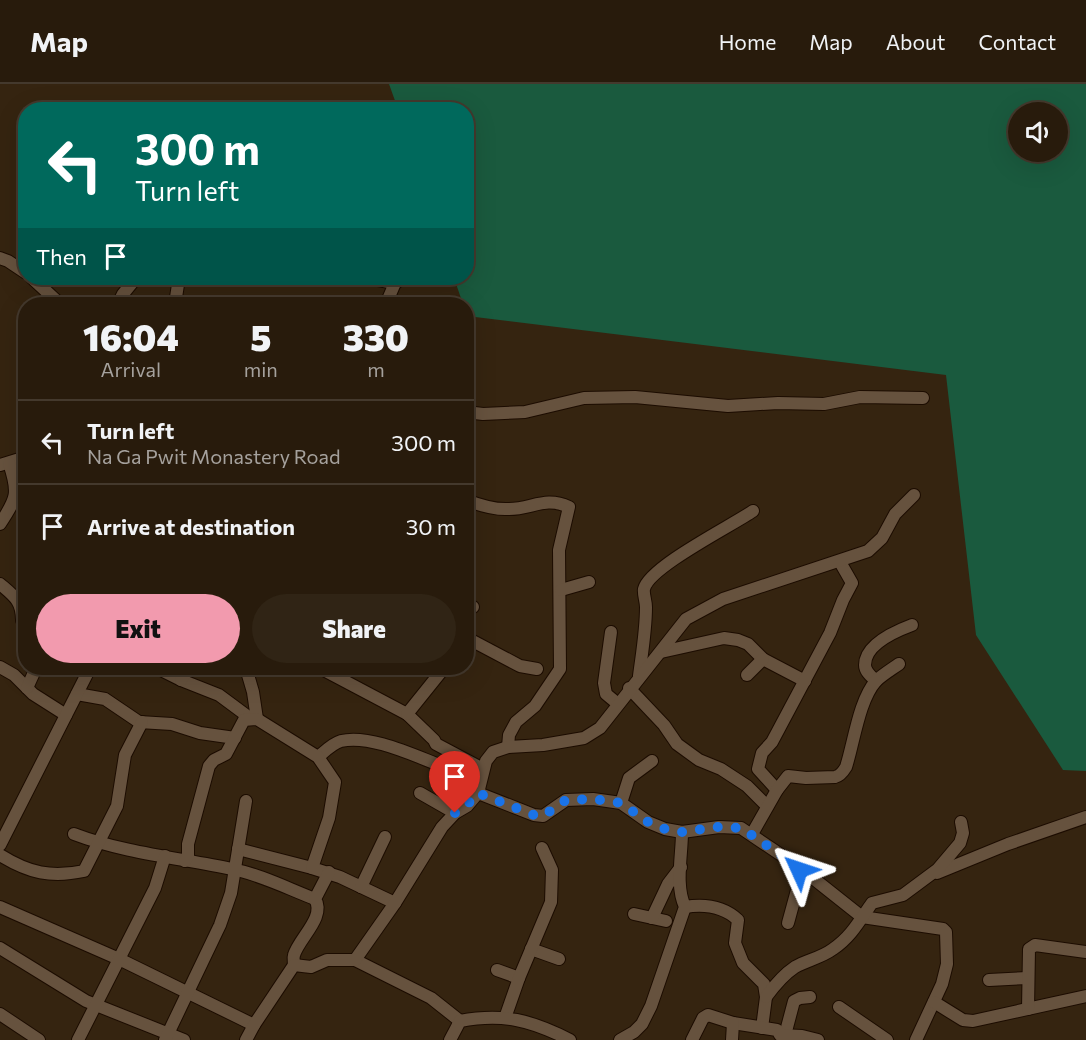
<!DOCTYPE html>
<html lang="en">
<head>
<meta charset="utf-8">
<style>
	body { margin:0; font-family:Commissioner,sans-serif; background:#302415; color:#f1f3f6; height:100vh; display:flex; flex-direction:column; font-size:22px; white-space:nowrap }
	* { box-sizing:border-box; margin:0 }
	p { font-size:20px; color:#a5a19d }
	.icon { flex:none; width:33px; height:33px; fill:none; stroke:currentColor; stroke-width:2; stroke-linecap:round; stroke-linejoin:round }
	.map { position:relative; flex:1; overflow:hidden }
	.panel { position:absolute; left:18px; top:213px; width:456px; height:378px; display:flex; flex-direction:column; background:#281b0c; border-radius:24px; box-shadow:0 6px 24px #0002,0 0 0 2px #44392d }
	.panel>* { flex:none }
	.banner { position:absolute; left:18px; top:18px; width:456px; height:183px; border-radius:24px; box-shadow:0 6px 24px #0002,0 0 0 2px #44392d; background:#00695c; color:#fff; overflow:hidden }
	.tools { position:absolute; left:1008px; top:18px; display:grid; gap:12px }
	.tools a { display:grid; place-items:center; width:60px; height:60px; border-radius:50%; background:#281b0c; box-shadow:0 6px 24px #0002,0 0 0 2px #44392d; font-size:30px }
	.pin { position:absolute; display:grid; place-items:center; width:51px; height:51px; color:#fff; margin:-62px -26px; border-radius:50% 50% 50% 0; rotate:-45deg; box-shadow:0 0 6px #0007 }
	.pin .icon { rotate:45deg }
	.me { position:absolute; width:66px; margin:-33px; rotate:312deg; stroke-linejoin:round; filter:drop-shadow(0 0 4px #0008) }
	.turn { display:flex; align-items:center; gap:21px; height:126px; padding:0 18px; font-size:27px }
	.turn .icon { width:78px; height:78px; stroke-width:2.5 }
	.turn b { display:block; font-size:42px; line-height:51px }
	.then { display:flex; align-items:center; height:57px; padding:0 18px; background:#0003; gap:12px; font-size:22px }
	.eta { display:flex; justify-content:space-evenly; align-items:center; height:102px; text-align:center }
	.eta b { font-size:36px; font-weight:800; line-height:42px }
	.primary-button { display:flex; gap:12px; margin-top:auto; padding:12px 18px }
	.primary-button a { flex:1; height:69px; border-radius:36px; background:#f29aae; color:#111; font-size:24px; font-weight:800; line-height:69px; text-align:center }
	.primary-button a+a { background:#302415; color:#f1f3f6 }
	ul { padding:0; list-style:none }
	li { display:flex; align-items:center; gap:18px; height:84px; padding:0 18px; border-top:2px solid #44392d }
	li div { flex:1 }
	li b { display:block; font-size:22px }
	li em { font-style:normal }
	header { display:flex; align-items:center; gap:36px; box-sizing:border-box; height:84px; padding:0 30px; background:#281b0c; border-bottom:2px solid #44392d }
	header strong { font-size:28px }
	nav { display:flex; gap:33px; margin-inline-start:auto; font-size:21px }
	.map>svg:first-child { display:block }
</style>
</head>
<body>
<header>
<strong>Map</strong>
<nav><a>Home</a><a>Map</a><a>About</a><a>Contact</a></nav>
</header>
<div class="map">
<svg width="1086" height="956" viewBox="0 0 1086 956">
	<rect width="100%" height="100%" fill="#352410"/>
	<path fill="#1a5a3e" fill-rule="evenodd" d="M389,0H1086V687L1063,686L976,551L946,291L467,232L466,220H463L454,194H466V26L398,25ZM1018,28H1058V68H1018Z"/>
	<g fill="none" stroke-linecap="round" stroke-linejoin="round">
		<g stroke="#1c0c00" stroke-width="14">
			<g id="minor">
				<polyline points="0,174 8,177 26,189"/>
				<polyline points="32,194 60,220"/>
				<polyline points="307,194 337,196 349,194"/>
				<polyline points="367,194 395,199 403,194"/>
				<polyline points="118,220 123,210 136,194"/>
				<polyline points="175,220 179,194"/>
				<polyline points="386,220 395,199"/>
				<polyline points="466,328 483,330 525,328 584,314 635,313 728,322 778,319 824,320 860,313 923,314"/>
				<polyline points="0,381 26,373"/>
				<path d="M466,416C479,421 495,426 509,425C532,425 545,412 569,423L559,466L560,585L535,622L516,638L509,651L508,663"/>
				<path d="M0,440C17,414 19,409 9,379"/>
				<path d="M0,500C14,512 22,517 22,536L26,538"/>
				<polyline points="561,506 589,498"/>
				<polyline points="466,520 473,523"/>
				<polyline points="611,548 604,599 606,610 618,620"/>
				<polyline points="467,554 520,582 537,585"/>
				<polyline points="661,568 724,554 738,556 748,560 763,575 805,597"/>
				<polyline points="0,583 14,591 33,610 66,631"/>
				<polyline points="157,584 181,596 219,611 250,634"/>
				<polyline points="246,584 253,608 257,635"/>
				<polyline points="320,584 407,630 434,656 436,660 483,685"/>
				<polyline points="747,591 763,575"/>
				<path d="M639,592C642,569 646,546 646,523C646,517 643,510 644,505C649,483 731,442 753,427"/>
				<polyline points="181,596 188,584"/>
				<path d="M876,597C872,593 865,588 865,581C865,560 896,547 912,541"/>
				<polyline points="27,604 36,584"/>
				<polyline points="629,604 664,641 677,660 699,676 721,685 747,702 767,722"/>
				<polyline points="77,610 105,615 139,638 172,640 200,649 235,654"/>
				<polyline points="407,630 444,584"/>
				<path d="M318,673C324,668 333,659 341,657C370,650 415,672 442,682L454,671"/>
				<polyline points="777,706 758,685 762,669 772,658 830,549 843,516 852,499 840,478"/>
				<polyline points="420,709 455,729"/>
				<polyline points="478,709 534,731 543,732 566,716 593,715 621,719 648,738 665,745 682,748 719,743 741,744 799,783 862,833 943,845 946,848 947,880 942,900 916,956"/>
				<polyline points="621,719 629,694 652,677"/>
				<path d="M74,750C124,769 179,774 232,785C259,790 289,805 315,815"/>
				<path d="M752,750L777,706L788,692L806,694L835,693C840,692 843,688 846,683C854,658 859,616 876,597C882,591 892,585 899,580"/>
				<polyline points="0,761 90,584"/>
				<polyline points="238,765 312,784"/>
				<path d="M0,771C29,789 51,794 84,787L117,722L125,671L142,638"/>
				<polyline points="185,777 188,772 188,760 209,682 214,676 226,670 244,636 257,635 318,673 335,698 329,734 312,784 340,793 395,819"/>
				<polyline points="937,789 1008,760 1086,733"/>
				<polyline points="361,803 385,753"/>
				<polyline points="0,823 119,875 254,941"/>
				<path d="M685,823C704,820 723,822 738,836L735,859L743,879L764,900L766,913L762,944"/>
				<polyline points="634,830 666,837"/>
				<polyline points="652,834 668,800 681,783"/>
				<polyline points="788,839 800,795 799,783"/>
				<polyline points="0,864 86,917 184,956"/>
				<polyline points="531,865 559,875"/>
				<polyline points="355,876 431,914 460,937"/>
				<path d="M294,881C294,878 293,874 294,871C299,854 326,833 315,815L329,788"/>
				<polyline points="497,886 519,894"/>
				<polyline points="989,896 1028,894"/>
				<path d="M766,913C774,902 783,891 795,883C807,876 821,874 833,865C851,853 860,836 872,819L903,811L938,785L960,759L963,749L961,738"/>
				<polyline points="934,918 963,936 973,937 1086,912"/>
				<polyline points="839,923 887,956"/>
				<polyline points="1028,925 1029,865 1035,861 1086,868"/>
				<polyline points="0,930 39,956"/>
				<polyline points="505,934 519,894 551,818 552,786 542,764"/>
				<polyline points="785,951 794,917 800,914 810,913"/>
				<polyline points="78,956 155,804 165,772"/>
				<polyline points="165,956 220,841 231,809 246,717"/>
				<polyline points="246,956 254,941 294,881 311,883 327,876 355,876 395,819 442,743 455,729 467,722 478,709 486,677 493,668 508,663 543,661 584,654 600,644 686,535 723,515 868,467 882,454 895,430 914,411"/>
				<path d="M450,956L460,937C503,929 531,936 570,956"/>
				<path d="M620,956L634,948L642,940L651,922L685,823C675,801 682,772 682,748"/>
				<polyline points="692,956 703,934 708,931 733,939 777,946 780,951 802,952 818,956"/>
				<polyline points="732,956 733,939"/>
			</g>
		</g>
		<use href="#minor" stroke="#66523e" stroke-width="12"/>
	</g>
	<g fill="none" stroke-linecap="round" stroke-linejoin="round">
		<polyline stroke="#1a73e8" stroke-width="10" stroke-dasharray="0 18" points="455,729 466,722 478,709 534,731 543,732 566,716 593,715 621,719 648,738 665,745 682,748 718,743 741,744 799,783 799,786"/>
	</g>
</svg>
<div class="tools">
<a><svg class="icon" aria-label="sound" viewBox="0 0 24 24"><path d="M4 9h4l5-4v14l-5-4H4zM17 9q2 3 0 6"/></svg></a>
</div>
<div class="pin" style="left:455px;top:729px;background:#d93025"><svg class="icon" aria-label="arrive" viewBox="0 0 24 24"><path d="M6 21V4h12l-3 4 3 4H6"/></svg></div>
<svg class="me" style="left:799px;top:786px" viewBox="-20 -20 40 40"><path d="M0-17L14 15 0 8-14 15z" fill="#1a73e8" stroke="#fff" stroke-width="4"/></svg>
<div class="banner">
<div class="turn"><svg class="icon" aria-label="left" viewBox="0 0 24 24"><path d="M17 20v-9H6M10 6l-5 5 5 5"/></svg><div><b>300 m</b>Turn left</div></div>
<div class="then">Then<svg class="icon" aria-label="arrive" viewBox="0 0 24 24"><path d="M6 21V4h12l-3 4 3 4H6"/></svg></div>
</div>
<section class="panel">
<div class="eta">
<div><b>16:04</b><p>Arrival</p></div>
<div><b>5</b><p>min</p></div>
<div><b>330</b><p>m</p></div>
</div>
<ul>
<li><svg class="icon" aria-label="left" viewBox="0 0 24 24"><path d="M17 20v-9H6M10 6l-5 5 5 5"/></svg><div><b>Turn left</b><p>Na Ga Pwit Monastery Road</p></div><em>300 m</em></li>
<li><svg class="icon" aria-label="arrive" viewBox="0 0 24 24"><path d="M6 21V4h12l-3 4 3 4H6"/></svg><div><b>Arrive at destination</b></div><em>30 m</em></li>
</ul>
<div class="primary-button"><a>Exit</a><a>Share</a></div>
</section>
</div>
</body>
</html>
